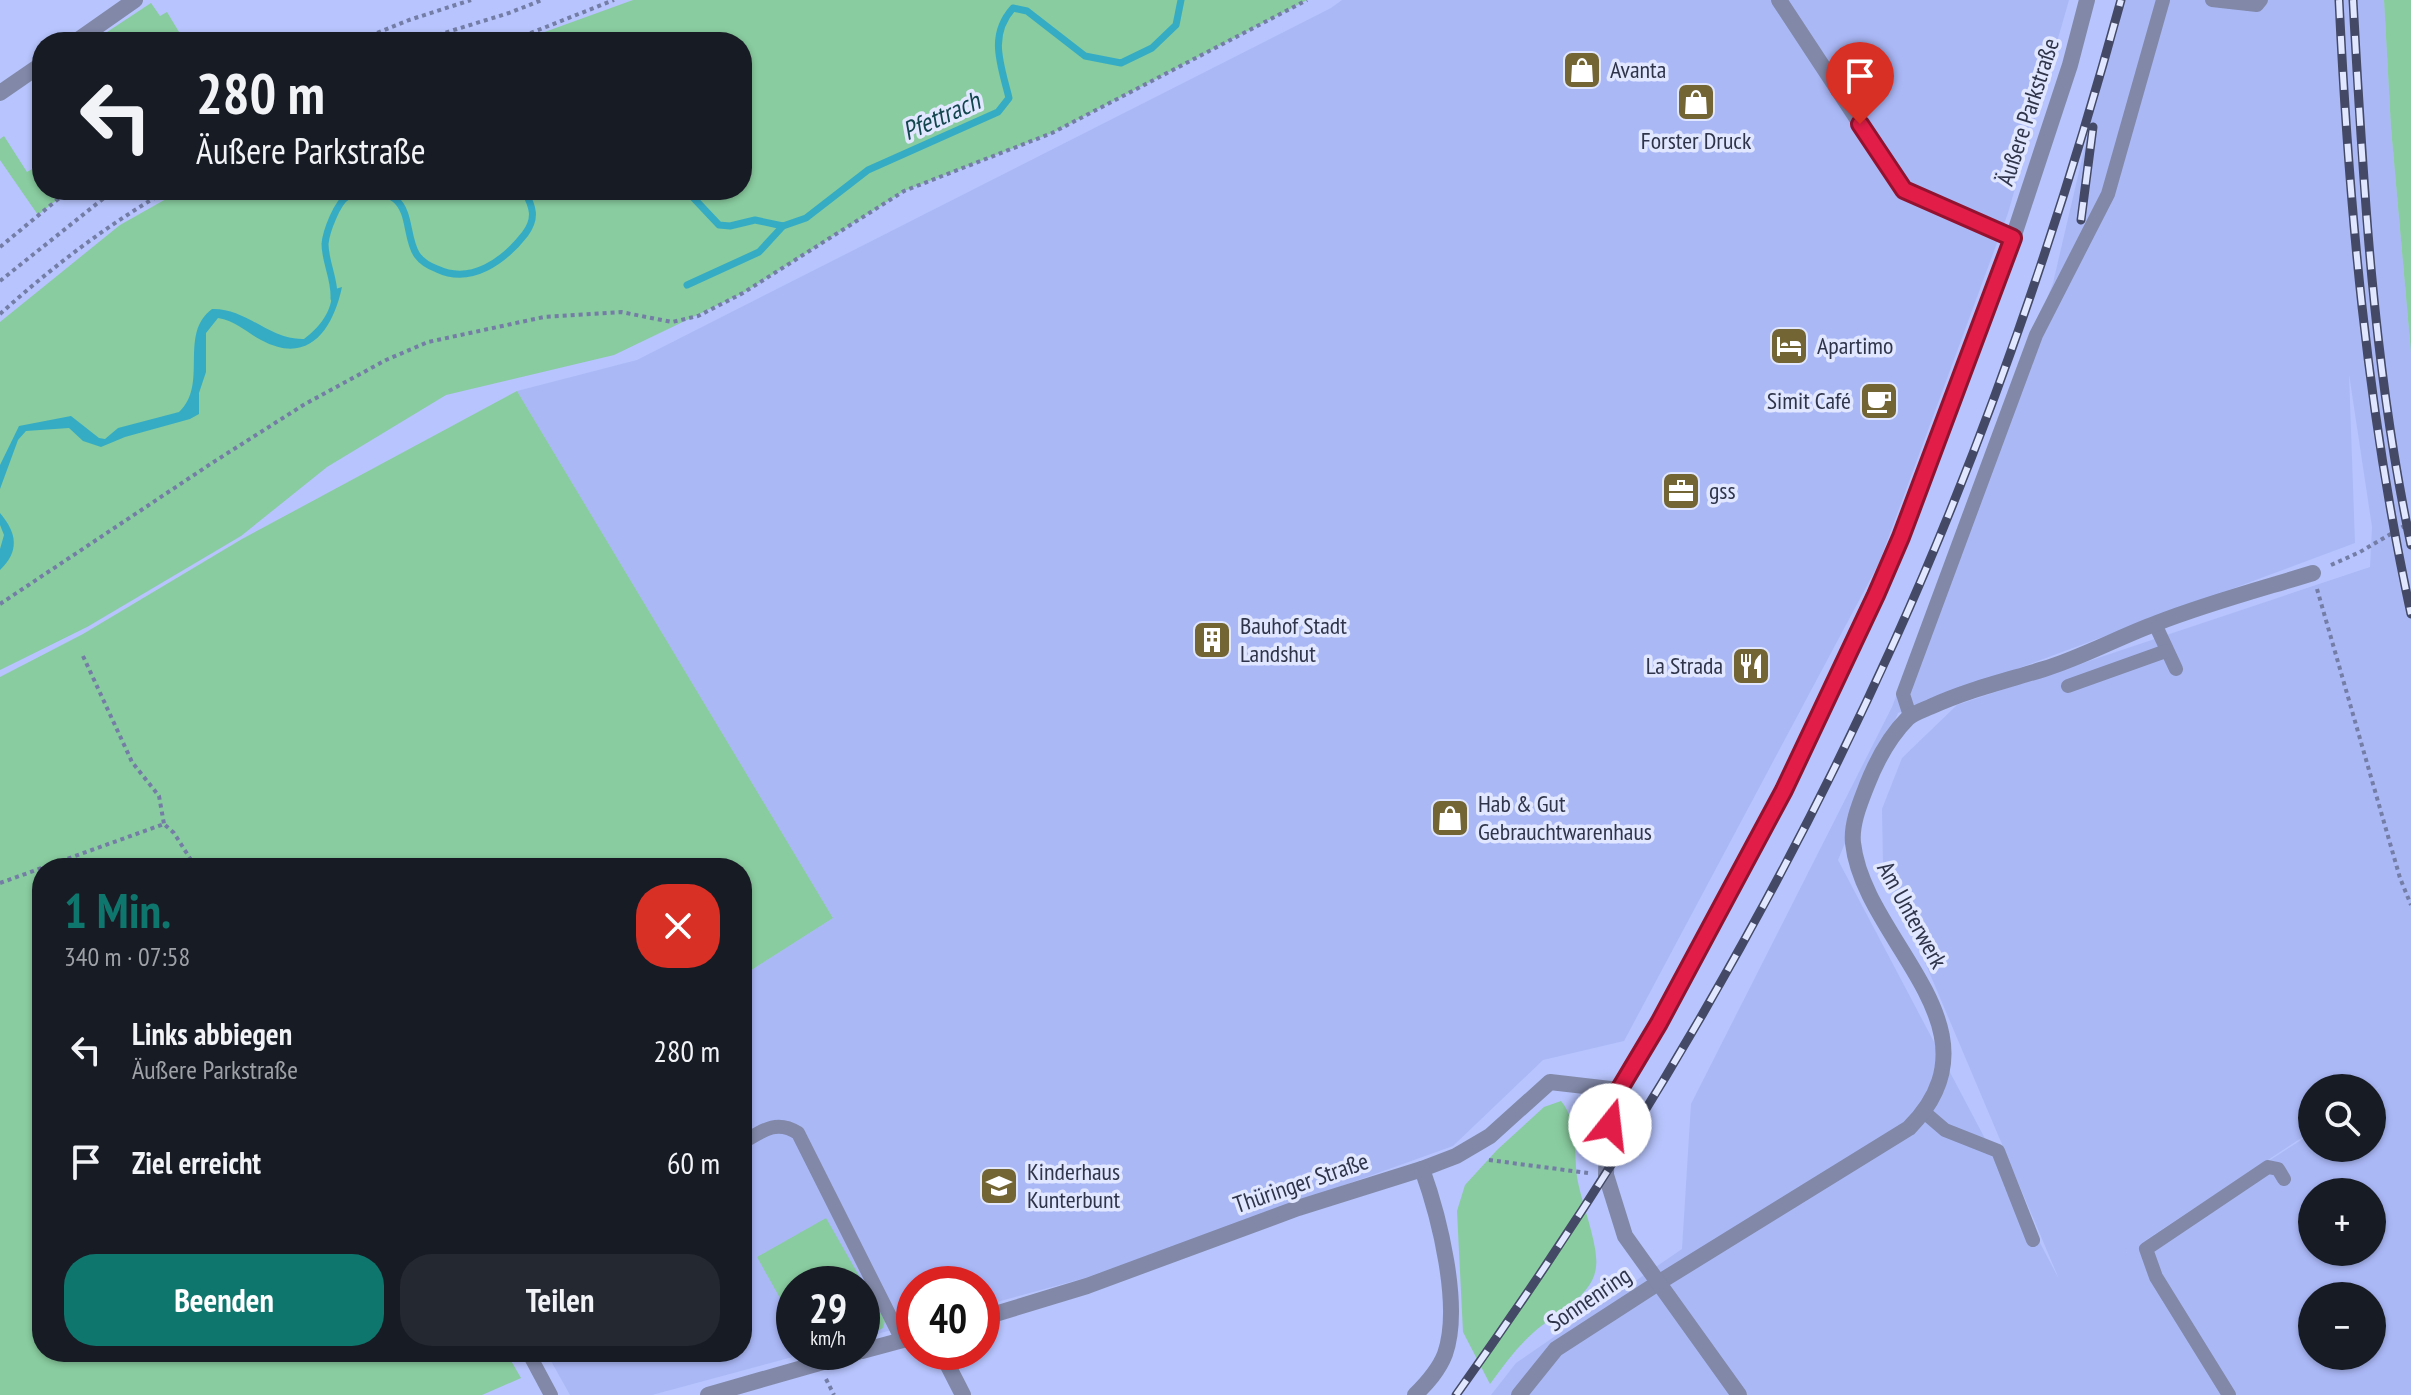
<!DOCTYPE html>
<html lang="de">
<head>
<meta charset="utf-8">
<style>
	body { margin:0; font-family:"PT Sans Narrow",sans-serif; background:#242831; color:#f1f3f6; height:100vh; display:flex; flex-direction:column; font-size:30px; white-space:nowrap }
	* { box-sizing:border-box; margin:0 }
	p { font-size:26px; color:#9ea1a6 }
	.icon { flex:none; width:44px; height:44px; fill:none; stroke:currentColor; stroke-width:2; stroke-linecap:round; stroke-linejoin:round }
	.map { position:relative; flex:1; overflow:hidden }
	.panel { position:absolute; left:32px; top:858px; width:720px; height:504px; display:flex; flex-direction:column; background:#171b24; border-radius:32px; box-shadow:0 2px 6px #0004 }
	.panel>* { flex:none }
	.guide { position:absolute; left:32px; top:32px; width:720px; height:168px; border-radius:32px; box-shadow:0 2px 6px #0004; background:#171b24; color:#f1f3f6; overflow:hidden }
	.tools { position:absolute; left:2298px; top:1074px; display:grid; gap:16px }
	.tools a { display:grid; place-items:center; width:88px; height:88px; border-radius:50%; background:#171b24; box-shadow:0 2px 6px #0004; font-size:40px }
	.speed { position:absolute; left:776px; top:1266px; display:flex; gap:16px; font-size:40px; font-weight:700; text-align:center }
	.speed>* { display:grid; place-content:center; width:104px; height:104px; border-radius:50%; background:#171b24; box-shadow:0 2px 6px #0004; line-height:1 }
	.speed small { font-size:20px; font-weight:400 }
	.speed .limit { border:12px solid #d22; background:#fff; color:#111 }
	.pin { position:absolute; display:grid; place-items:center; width:68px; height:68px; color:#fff; margin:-82px -34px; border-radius:50% 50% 50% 0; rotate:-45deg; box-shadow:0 0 8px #0007 }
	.pin .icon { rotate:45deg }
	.me { position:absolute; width:88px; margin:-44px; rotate:16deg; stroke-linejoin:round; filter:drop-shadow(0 0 6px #0008) }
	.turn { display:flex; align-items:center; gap:28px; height:168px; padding:0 32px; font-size:36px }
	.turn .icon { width:104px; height:104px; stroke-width:2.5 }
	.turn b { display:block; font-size:56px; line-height:68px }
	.round { display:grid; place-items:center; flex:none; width:84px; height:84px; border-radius:32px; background:#242831 }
	.summary { display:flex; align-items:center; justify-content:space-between; height:136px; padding:0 32px }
	h1 { font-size:48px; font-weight:700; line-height:60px; color:#0f766e }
	.primary-button { display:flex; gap:16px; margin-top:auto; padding:16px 32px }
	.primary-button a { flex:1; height:92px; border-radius:32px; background:#0f766e; color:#fff; font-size:32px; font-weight:700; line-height:92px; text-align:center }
	.primary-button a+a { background:#242831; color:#f1f3f6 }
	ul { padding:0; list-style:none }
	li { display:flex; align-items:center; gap:24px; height:112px; padding:0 32px }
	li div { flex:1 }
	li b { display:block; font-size:30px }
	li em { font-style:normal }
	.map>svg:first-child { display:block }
</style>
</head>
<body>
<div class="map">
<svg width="2411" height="1395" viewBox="0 0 2411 1395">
	<rect width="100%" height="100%" fill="#b7c4fd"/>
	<g fill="#aab8f6" fill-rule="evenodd">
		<polygon points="1342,0 2069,0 2008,213 1879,563 1624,1041 1543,1060 1453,1146 1085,1278 982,1306 982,1284 914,1284 914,1324 862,1338 862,1284 794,1284 794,1352 811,1352 652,1395 570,1395 546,1352 742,1352 742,976 833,918 517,391 637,360 1331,8"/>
		<path d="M2119,0H2384L2391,128L2411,353V1395H1491L1516,1363L1682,1249L1691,1104L1892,707L2053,283ZM2349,374L2372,527L2370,567L1957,705L1902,758L1882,809L1883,863L2059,1279L1838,860L1898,713L2355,543ZM2381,1086L2372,1093V1148H2312V1133L2126,1253L2312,1131V1088H2372V1091ZM2312,1192H2372V1252H2312ZM2312,1296H2372V1356H2312Z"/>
	</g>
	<g fill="#89cc9f">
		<polygon points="633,0 1307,0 1052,133 904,191 743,293 614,355 446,395 327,467 241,536 87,627 0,670 0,322 120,225 182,190 742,190 742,42 517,42"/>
		<polygon points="2384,0 2411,0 2411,353 2391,128"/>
		<polygon points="151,3 160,16 167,12 185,42 102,42 104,34"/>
		<polygon points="4,136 27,172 42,163 42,190 69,190 38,215 0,160 0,139"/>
		<polygon points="517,391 833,918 742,976 742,868 42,868 42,1352 506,1352 521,1378 482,1395 0,1395 0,677 83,634 242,539"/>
		<path d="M1561,1101C1578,1121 1574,1152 1577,1177C1581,1202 1599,1245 1596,1267C1593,1297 1554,1314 1534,1332C1517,1347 1504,1365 1490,1384L1463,1332L1457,1211L1465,1185L1497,1150L1544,1107Z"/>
		<polygon points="826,1218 885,1321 883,1328 862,1338 862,1284 794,1284 794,1323 757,1257"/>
	</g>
	<g fill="#36acc4">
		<path d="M342,287C333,329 309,366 261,340C246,332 236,321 218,318L206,333V372L199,393V414L190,419L125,437L101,447L83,441L69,428L26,431L18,440L0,489V465L19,426L71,416L99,438L105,439L118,428L179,412C209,385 178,334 212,309C247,308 269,340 304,339C320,327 333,310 332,290Z"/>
		<path d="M0,513C17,533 20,551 0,570V549L4,535L0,525Z"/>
	</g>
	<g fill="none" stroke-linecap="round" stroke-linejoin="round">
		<g stroke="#36acc4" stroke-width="7">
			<path d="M686,190L719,225L730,226L755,220L783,226L806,218L868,170L998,112L1009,98C1001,65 988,36 1013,8L1027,11L1085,56L1121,63L1152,48L1176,25L1181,0"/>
			<polyline points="687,285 759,252 783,226"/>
			<path d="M334,298C335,279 325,262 325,244C326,232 337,202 348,196C355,192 364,193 372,193C380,193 388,193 395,199C411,212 406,239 417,255C422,262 429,266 437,269C471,285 504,261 525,234C537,218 533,207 524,190"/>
		</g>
		<g stroke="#747da5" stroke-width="4" stroke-dasharray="4 4" stroke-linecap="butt">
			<polyline points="355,42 409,20 471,0"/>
			<polyline points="415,42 509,13 542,0"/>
			<polyline points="508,42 614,0"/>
			<polyline points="0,247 69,190"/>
			<polyline points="0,281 114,190"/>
			<path d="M0,314C52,267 107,225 168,190"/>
			<polyline points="2331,565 2360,552 2411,522"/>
			<polyline points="2317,589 2400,878 2411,905"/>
			<polyline points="0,604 212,463 305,404 386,360 428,342 544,317 621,312 672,322 698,316 743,293 904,191 1052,133 1307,0"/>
			<polyline points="83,656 132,762 159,796 164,824"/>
			<polyline points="0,883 164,824 174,833 196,868"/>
			<polyline points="1489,1160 1588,1173"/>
			<polyline points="826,1379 834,1395"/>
		</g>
		<g stroke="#8188a8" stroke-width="14">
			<polyline points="2212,0 2257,5 2261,0"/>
			<polyline points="2155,624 2176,669"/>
			<polyline points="2068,686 2166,651"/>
			<polyline points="1910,716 1903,694 2036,335 2108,194 2163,0"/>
			<polyline points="1924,1112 1945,1130 1998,1151 2033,1240"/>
			<path d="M742,1143C762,1131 776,1119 798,1133L902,1340"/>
			<polyline points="528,1352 551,1395"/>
			<polyline points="2229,1395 2156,1277 2146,1249 2268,1167 2278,1169 2284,1179"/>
		</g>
		<g stroke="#8188a8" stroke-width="16">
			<polyline points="1779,0 1904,190 2013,238"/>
			<polyline points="75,42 135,0"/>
			<polyline points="0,93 42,64"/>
			<path d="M1658,1283L1909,1128C2008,1028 1864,942 1853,843C1851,824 1860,803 1867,785C1876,762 1890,736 1908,718C1914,713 1923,710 1930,707C1967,690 2005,681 2044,669C2083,657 2119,637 2157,623C2208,603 2261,589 2313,573"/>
			<polyline points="982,1318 1087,1286 1298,1208 1422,1169 1456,1156 1490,1136 1550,1082 1619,1090"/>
			<polyline points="862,1351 914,1337"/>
			<polyline points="941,1352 963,1395"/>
			<polyline points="708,1395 858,1352"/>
			<path d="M1415,1395C1427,1383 1439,1370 1445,1354C1462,1306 1439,1216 1422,1169"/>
		</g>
		<g stroke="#8188a8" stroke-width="16">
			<polyline points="1519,1395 1556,1349 1658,1283"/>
			<polyline points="1739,1395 1625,1236 1606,1175 1607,1141 1613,1109 1619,1090 1659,1023 1784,790 1901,537 2013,238 2070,65 2087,0"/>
		</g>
		<g stroke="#444a66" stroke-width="9">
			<g id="rail">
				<path d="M2339,0C2349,207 2367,411 2411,614"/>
				<path d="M2353,0C2363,181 2373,367 2411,545"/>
				<polyline points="2081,220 2093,127"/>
				<path d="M1456,1395C1626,1158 1775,906 1895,640C1987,436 2062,216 2121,0"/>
			</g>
		</g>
		<use href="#rail" stroke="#e1e7ff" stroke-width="6" stroke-dasharray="18" stroke-linecap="butt"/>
	</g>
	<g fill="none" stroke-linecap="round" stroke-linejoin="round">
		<g stroke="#92132f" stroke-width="20">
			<polyline id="route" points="1610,1125 1619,1090 1659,1023 1784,790 1876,595 1901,537 2013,238 1904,190 1860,124"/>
		</g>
		<use href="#route" stroke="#e11d48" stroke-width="14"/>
	</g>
	<defs>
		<g id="shop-square" transform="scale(2)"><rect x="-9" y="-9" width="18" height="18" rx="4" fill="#746634" stroke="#e1e7ff"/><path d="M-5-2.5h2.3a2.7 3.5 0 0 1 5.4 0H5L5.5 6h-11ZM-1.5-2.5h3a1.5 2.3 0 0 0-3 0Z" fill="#fff"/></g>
		<g id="hotel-square" transform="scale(2)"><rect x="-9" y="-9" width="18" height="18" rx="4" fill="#746634" stroke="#e1e7ff"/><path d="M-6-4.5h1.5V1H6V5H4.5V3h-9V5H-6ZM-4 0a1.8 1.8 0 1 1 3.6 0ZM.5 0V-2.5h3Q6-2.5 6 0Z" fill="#fff"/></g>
		<g id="cafe-square" transform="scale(2)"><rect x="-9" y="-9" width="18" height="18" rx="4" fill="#746634" stroke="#e1e7ff"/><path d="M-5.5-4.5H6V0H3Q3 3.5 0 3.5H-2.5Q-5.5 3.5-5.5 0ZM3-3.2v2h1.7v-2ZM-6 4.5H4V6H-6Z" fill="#fff"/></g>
		<g id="office-square" transform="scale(2)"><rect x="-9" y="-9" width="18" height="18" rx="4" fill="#746634" stroke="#e1e7ff"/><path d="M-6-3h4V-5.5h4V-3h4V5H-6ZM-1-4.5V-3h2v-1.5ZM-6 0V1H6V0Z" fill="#fff"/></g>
		<g id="building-square" transform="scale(2)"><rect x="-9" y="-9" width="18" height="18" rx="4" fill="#746634" stroke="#e1e7ff"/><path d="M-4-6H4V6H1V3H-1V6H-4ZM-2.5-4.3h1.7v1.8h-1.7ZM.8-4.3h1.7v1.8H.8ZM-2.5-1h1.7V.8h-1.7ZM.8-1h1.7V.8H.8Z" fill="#fff"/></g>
		<g id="restaurant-square" transform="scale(2)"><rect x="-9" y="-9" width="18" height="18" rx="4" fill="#746634" stroke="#e1e7ff"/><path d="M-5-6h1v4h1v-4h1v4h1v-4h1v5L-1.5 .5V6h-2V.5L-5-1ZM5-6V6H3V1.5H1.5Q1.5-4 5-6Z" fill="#fff"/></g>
		<g id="school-square" transform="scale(2)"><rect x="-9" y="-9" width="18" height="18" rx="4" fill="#746634" stroke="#e1e7ff"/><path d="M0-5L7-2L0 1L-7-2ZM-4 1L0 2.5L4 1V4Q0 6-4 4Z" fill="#fff"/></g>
	</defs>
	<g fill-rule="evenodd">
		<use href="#shop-square" x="1582" y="70"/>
		<use href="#shop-square" x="1696" y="102"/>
		<use href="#hotel-square" x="1789" y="346"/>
		<use href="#cafe-square" x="1879" y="401"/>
		<use href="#office-square" x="1681" y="491"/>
		<use href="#building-square" x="1212" y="640"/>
		<use href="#restaurant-square" x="1751" y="666"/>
		<use href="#shop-square" x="1450" y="818"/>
		<use href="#school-square" x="999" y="1186"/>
	</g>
	<g text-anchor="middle" stroke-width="7" stroke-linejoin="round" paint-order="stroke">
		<g font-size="24" fill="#2f344a" stroke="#e1e7ff" text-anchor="start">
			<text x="1610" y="78">Avanta</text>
			<text x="1696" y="149" text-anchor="middle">Forster Druck</text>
			<text x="1817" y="354">Apartimo</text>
			<text x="1851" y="409" text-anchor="end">Simit Café</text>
			<text x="1709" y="499">gss</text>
			<text x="1240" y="634">Bauhof Stadt<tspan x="1240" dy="28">Landshut</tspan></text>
			<text x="1723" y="674" text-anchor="end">La Strada</text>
			<text x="1478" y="812">Hab &amp; Gut<tspan x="1478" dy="28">Gebrauchtwarenhaus</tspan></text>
			<text x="1027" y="1180">Kinderhaus<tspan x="1027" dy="28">Kunterbunt</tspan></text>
		</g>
		<g font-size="24" fill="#2f344a" stroke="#e1e7ff">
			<text transform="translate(2028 112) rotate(-72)" y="8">Äußere Parkstraße</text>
			<text transform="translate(1912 915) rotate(61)" y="8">Am Unterwerk</text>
			<text transform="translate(1301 1183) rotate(-19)" y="8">Thüringer Straße</text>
			<text transform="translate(1589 1299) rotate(-34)" y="8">Sonnenring</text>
		</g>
		<g font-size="26" font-style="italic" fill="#13454f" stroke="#e1e7ff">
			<text transform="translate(941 116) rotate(-24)" y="9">Pfettrach</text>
		</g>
	</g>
</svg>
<div class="tools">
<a><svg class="icon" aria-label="search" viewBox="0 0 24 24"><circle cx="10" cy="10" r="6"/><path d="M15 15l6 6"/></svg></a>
<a>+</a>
<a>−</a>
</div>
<div class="speed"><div>29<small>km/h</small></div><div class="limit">40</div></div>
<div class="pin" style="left:1860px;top:124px;background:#d93025"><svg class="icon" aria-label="arrive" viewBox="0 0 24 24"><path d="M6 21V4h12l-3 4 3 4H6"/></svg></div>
<svg class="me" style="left:1610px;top:1125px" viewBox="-20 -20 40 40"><circle r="19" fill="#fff"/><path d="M0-13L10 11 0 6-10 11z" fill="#e11d48"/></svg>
<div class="guide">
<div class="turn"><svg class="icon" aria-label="left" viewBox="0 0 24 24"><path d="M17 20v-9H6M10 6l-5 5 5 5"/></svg><div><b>280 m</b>Äußere Parkstraße</div></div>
</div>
<section class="panel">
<div class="summary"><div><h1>1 Min.</h1><p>340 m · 07:58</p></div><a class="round" style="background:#d93025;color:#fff"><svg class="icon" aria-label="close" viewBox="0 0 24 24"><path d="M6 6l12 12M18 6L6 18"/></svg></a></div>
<ul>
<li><svg class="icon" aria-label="left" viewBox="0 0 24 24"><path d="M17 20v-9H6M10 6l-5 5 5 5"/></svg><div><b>Links abbiegen</b><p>Äußere Parkstraße</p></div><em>280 m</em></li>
<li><svg class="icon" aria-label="arrive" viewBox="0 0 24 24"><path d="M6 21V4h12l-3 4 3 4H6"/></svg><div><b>Ziel erreicht</b></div><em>60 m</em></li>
</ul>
<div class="primary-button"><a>Beenden</a><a>Teilen</a></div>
</section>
</div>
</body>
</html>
